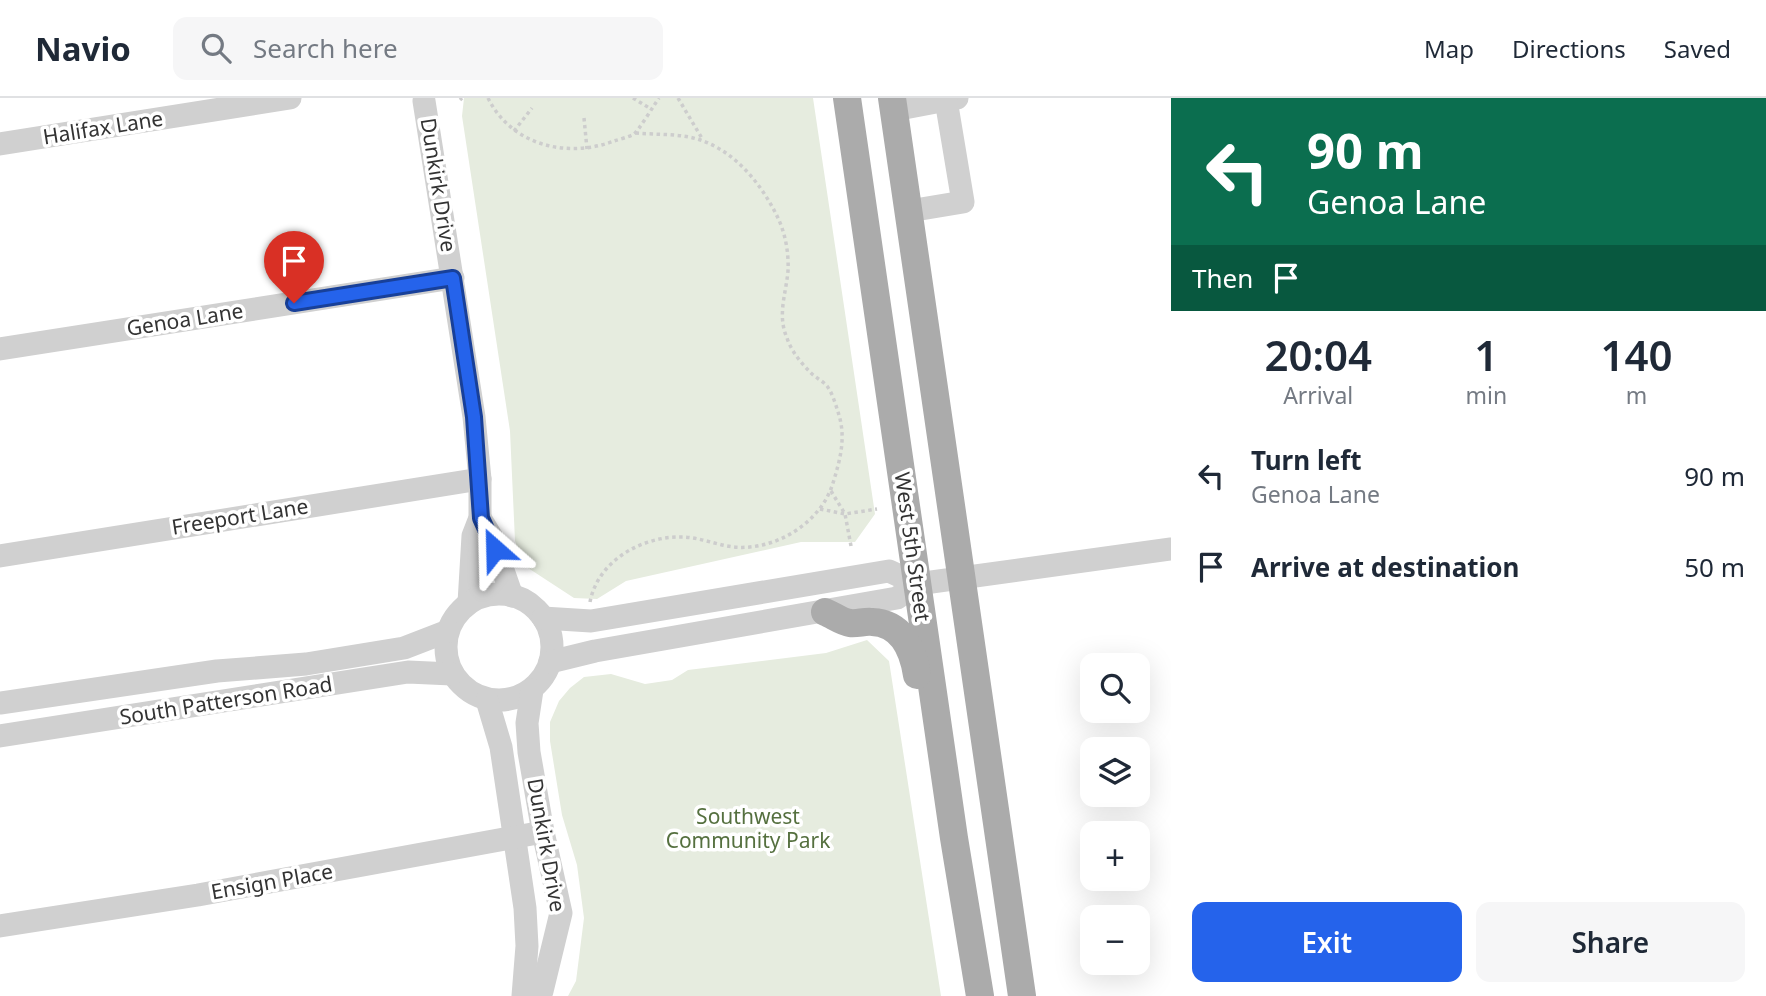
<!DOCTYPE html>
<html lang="en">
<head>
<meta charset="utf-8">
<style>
	body { margin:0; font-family:"Noto Sans",sans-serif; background:#f6f6f7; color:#1f2937; height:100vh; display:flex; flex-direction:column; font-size:26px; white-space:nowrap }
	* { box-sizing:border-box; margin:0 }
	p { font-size:23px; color:#747a83 }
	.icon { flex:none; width:38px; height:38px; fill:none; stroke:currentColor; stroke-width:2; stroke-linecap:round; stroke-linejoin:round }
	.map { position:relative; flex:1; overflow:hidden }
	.sheet { display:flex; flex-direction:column; background:#fff; width:595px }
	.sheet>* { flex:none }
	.banner { background:#0b6e4f; color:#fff; overflow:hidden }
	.buttons { position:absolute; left:1080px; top:555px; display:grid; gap:14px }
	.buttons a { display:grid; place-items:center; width:70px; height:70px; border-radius:14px; background:#fff; box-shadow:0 7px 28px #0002; font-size:35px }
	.pin { position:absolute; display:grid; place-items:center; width:60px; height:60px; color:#fff; margin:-72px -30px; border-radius:50% 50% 50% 0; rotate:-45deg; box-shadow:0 0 7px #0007 }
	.pin .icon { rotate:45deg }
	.me { position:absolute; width:77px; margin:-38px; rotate:335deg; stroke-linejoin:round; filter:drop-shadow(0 0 5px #0008) }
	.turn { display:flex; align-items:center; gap:24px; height:147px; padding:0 21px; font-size:32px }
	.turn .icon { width:91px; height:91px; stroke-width:2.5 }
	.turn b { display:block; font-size:49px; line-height:60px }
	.then { display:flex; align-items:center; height:66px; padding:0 21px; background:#0003; gap:14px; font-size:26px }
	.eta { display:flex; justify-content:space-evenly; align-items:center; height:119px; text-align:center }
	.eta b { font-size:42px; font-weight:600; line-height:49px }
	.cta { display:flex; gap:14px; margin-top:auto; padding:14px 21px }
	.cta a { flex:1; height:80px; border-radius:14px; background:#2563eb; color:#fff; font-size:28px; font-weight:600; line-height:80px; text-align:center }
	.cta a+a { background:#f6f6f7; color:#1f2937 }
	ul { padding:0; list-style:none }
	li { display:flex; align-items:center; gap:21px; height:91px; padding:0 21px }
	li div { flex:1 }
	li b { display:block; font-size:26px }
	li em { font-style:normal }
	header { display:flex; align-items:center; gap:42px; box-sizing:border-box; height:98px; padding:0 35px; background:#fff; border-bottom:2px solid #e0e1e3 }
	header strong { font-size:33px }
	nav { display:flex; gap:38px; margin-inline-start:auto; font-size:24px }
	.search { width:490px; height:63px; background:#f6f6f7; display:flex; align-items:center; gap:18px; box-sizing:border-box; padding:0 24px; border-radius:14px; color:#747a83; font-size:26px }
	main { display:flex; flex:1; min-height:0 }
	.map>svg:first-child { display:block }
</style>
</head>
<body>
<header>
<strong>Navio</strong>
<div class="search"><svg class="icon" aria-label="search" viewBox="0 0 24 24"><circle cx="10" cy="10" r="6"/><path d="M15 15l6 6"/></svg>Search here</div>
<nav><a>Map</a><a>Directions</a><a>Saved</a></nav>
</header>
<main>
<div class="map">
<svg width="1171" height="898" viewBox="0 0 1171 898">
	<rect width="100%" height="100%" fill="#fff"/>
	<g fill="#e6ecdf">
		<polygon points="464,0 813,0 875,416 855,444 801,444 626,483 597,501 574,500 525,468 515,443 510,333 462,18"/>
		<polygon points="867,542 889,563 941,898 568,898 576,883 584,820 577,767 562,717 550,643 550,624 559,603 570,590 584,579 611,576 645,586 672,582 688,572 826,555"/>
	</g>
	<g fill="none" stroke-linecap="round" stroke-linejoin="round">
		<g stroke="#cdcdcd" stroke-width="3.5" stroke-dasharray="3.5 3.5" stroke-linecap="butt">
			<path d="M488,0C511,47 567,61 614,43C620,41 629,39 634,36C639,32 654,7 659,0"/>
			<polyline points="633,0 651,11"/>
			<polyline points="678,0 703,42"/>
			<polyline points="460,2 462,0"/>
			<polyline points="584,20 587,51"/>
			<polyline points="514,33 532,10"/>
			<polyline points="831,393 845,416 851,448"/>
			<polyline points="820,411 845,416 877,411"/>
			<path d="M590,504C598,462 643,438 682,439C699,439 716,447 734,449C775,453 821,425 833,385C840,362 846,341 839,317C836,308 833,296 827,288C823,283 816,280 811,275C802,266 791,253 787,240C777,217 786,196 788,173C789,154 785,133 776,116C761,86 736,55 703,43C683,35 657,37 635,35"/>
		</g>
		<g stroke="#d0d0d0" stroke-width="23">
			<polyline points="424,3 474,319 480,381 480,420 473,438 469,505"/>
			<polyline points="894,12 957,0"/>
			<polyline points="0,46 290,0"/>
			<polyline points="909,113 963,104 946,2"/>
			<polyline points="0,251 453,180"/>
			<polyline points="480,420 491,438 512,498"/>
			<polyline points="0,458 480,381"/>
			<circle cx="499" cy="549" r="53"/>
			<polyline points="543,520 591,523 889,473 917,486"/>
			<polyline points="550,564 595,553 897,500 917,486 1171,451"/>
			<polyline points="532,592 527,625 529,654 543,734 561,815 542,893 536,898"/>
			<polyline points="487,602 501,649 525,810 527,848 523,898"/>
			<polyline points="0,605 217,573 306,566 404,550 448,533"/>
			<polyline points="0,638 408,574 452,576"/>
			<polyline points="0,828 198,797 543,734"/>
		</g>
		<g stroke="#ababab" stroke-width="28">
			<polyline points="847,0 954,740 980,898"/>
			<polyline points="892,0 1022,898"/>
			<path d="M825,514C833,517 842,524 850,525C857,526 865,523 872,524C902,525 913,551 917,577"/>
		</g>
	</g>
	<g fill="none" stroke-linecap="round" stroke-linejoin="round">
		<g stroke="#184099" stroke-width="18">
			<polyline id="route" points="294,205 453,180 474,319 481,420 495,451"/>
		</g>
		<use href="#route" stroke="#2563eb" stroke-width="12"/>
	</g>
	<g text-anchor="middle" stroke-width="7" stroke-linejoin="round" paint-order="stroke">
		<g font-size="21" fill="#333" stroke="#fff">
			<text transform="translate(103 30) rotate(-9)" y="7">Halifax Lane</text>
			<text transform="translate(438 87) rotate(81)" y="7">Dunkirk Drive</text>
			<text transform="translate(185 222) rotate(-9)" y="7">Genoa Lane</text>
			<text transform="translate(240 419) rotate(-9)" y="7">Freeport Lane</text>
			<text transform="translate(912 449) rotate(82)" y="7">West 5th Street</text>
			<text transform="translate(226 603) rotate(-9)" y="7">South Patterson Road</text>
			<text transform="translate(546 747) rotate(80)" y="7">Dunkirk Drive</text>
			<text transform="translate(272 784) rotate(-10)" y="7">Ensign Place</text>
		</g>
		<g font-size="21" fill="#55703f" stroke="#fff">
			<text x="748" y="726">Southwest<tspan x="748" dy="24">Community Park</tspan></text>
		</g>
	</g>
</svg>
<div class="buttons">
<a><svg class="icon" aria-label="search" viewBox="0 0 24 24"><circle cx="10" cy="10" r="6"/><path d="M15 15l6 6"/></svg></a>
<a><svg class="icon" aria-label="layers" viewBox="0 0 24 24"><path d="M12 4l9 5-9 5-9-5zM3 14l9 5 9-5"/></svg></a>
<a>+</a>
<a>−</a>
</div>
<div class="pin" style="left:294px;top:205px;background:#d93025"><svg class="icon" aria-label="arrive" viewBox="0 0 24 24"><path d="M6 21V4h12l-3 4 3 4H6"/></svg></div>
<svg class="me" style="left:495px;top:451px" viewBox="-20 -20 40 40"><path d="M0-17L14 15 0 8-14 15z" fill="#2563eb" stroke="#fff" stroke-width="4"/></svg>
</div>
<section class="sheet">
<div class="banner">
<div class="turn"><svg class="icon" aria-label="left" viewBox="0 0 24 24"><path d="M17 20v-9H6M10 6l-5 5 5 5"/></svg><div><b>90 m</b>Genoa Lane</div></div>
<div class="then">Then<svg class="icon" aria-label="arrive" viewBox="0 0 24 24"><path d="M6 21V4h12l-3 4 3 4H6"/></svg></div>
</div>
<div class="eta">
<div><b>20:04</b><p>Arrival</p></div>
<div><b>1</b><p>min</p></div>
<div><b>140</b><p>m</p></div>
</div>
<ul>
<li><svg class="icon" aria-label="left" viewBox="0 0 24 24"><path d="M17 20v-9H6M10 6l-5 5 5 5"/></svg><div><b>Turn left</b><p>Genoa Lane</p></div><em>90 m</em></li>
<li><svg class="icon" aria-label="arrive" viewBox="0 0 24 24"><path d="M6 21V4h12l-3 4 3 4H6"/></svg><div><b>Arrive at destination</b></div><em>50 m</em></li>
</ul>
<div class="cta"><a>Exit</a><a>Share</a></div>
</section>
</main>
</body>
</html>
